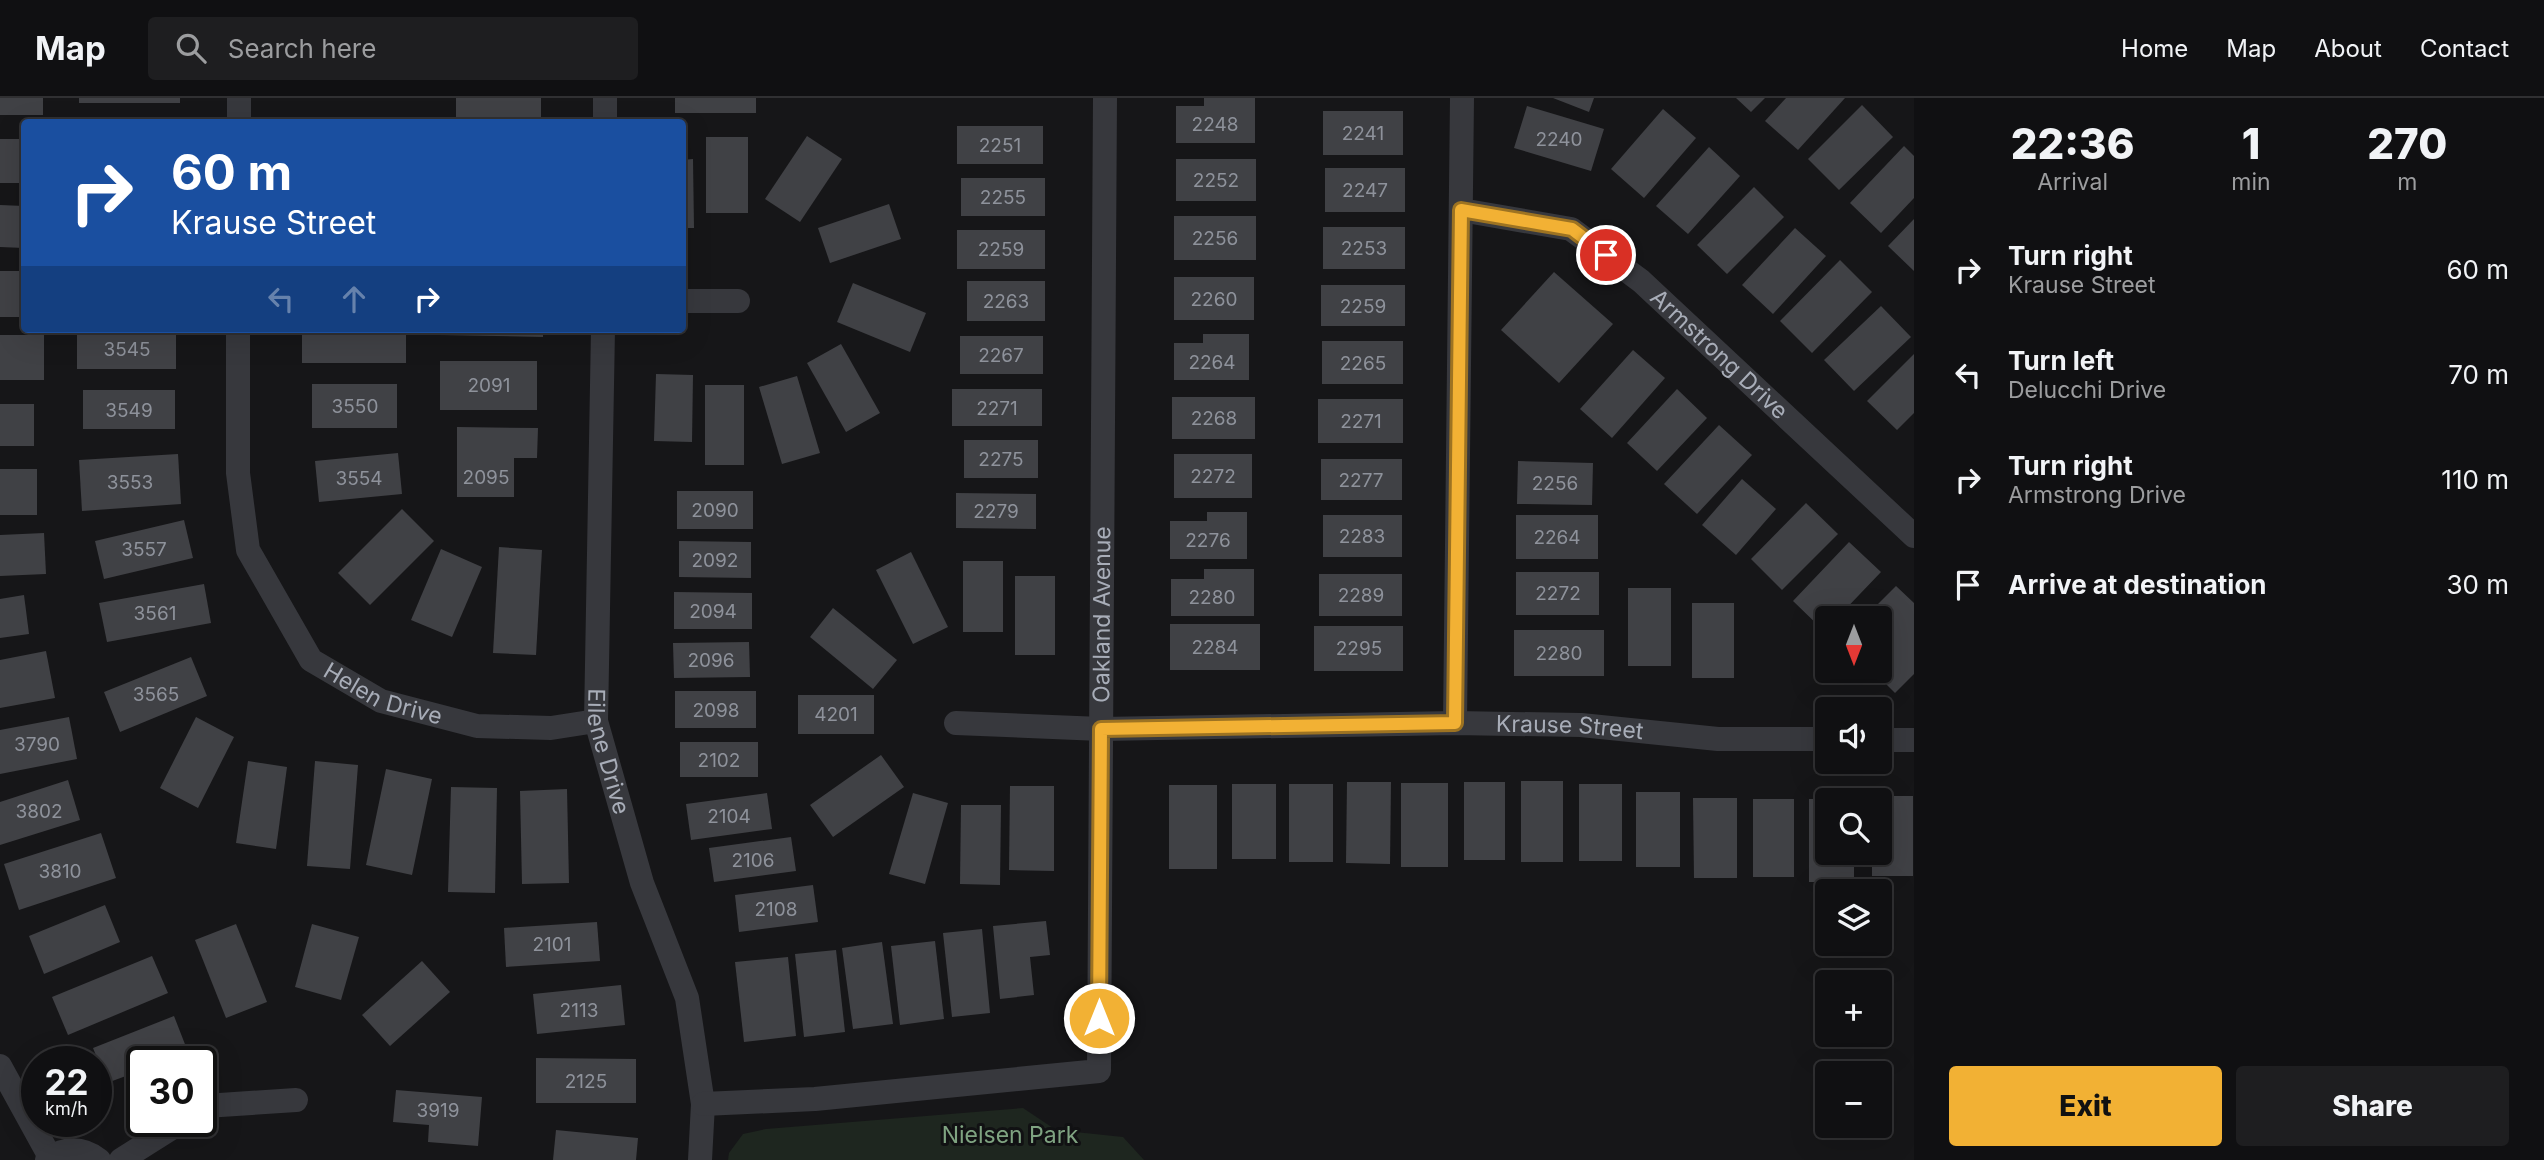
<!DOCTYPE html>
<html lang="en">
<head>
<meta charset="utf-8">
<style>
	body { margin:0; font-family:Inter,sans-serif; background:#1e1e20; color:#f1f3f6; height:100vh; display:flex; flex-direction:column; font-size:26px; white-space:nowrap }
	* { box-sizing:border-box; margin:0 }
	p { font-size:23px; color:#9c9d9f }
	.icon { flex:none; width:38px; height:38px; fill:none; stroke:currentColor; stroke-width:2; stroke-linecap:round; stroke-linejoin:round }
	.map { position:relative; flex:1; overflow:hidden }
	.sheet { display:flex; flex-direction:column; background:#101012; width:630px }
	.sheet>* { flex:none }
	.top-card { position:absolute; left:21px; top:21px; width:665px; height:214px; border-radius:7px; box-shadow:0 7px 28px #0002,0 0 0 2px #303032; background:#1a4fa0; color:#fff; overflow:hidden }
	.needle { width:46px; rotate:180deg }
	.tools { position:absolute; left:1815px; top:508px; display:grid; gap:14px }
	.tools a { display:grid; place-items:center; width:77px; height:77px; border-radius:7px; background:#101012; box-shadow:0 7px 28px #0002,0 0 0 2px #303032; font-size:35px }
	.speed { position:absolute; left:21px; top:948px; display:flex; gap:14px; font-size:35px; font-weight:700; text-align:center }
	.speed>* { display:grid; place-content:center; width:91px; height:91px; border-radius:50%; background:#101012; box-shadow:0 7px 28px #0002,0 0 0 2px #303032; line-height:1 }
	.speed small { font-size:18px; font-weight:400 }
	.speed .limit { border:4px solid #111; border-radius:10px; background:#fff; color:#111 }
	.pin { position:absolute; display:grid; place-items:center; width:60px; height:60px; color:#fff; margin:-30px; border:4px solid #fff; border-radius:50%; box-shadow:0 2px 7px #0007 }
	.me { position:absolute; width:77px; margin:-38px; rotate:0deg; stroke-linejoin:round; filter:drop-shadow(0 0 5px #0008) }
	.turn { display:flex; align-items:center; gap:24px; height:147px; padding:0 35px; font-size:32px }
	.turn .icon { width:91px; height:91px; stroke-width:2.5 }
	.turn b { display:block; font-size:49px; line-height:60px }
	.lanes { display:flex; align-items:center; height:66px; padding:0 35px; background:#0003; justify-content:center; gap:35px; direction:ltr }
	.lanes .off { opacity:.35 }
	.eta { display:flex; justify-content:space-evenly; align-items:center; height:119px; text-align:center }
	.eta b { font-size:42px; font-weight:800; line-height:49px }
	.primary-button { display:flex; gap:14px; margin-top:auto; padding:14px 35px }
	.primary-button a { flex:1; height:80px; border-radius:7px; background:#f2b134; color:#111; font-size:28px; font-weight:800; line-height:80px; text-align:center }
	.primary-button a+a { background:#1e1e20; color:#f1f3f6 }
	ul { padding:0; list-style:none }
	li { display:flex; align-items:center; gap:21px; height:105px; padding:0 35px }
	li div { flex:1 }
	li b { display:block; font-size:26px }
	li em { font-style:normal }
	header { display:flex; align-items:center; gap:42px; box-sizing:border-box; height:98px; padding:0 35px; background:#101012; border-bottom:2px solid #303032 }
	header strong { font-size:33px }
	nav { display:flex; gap:38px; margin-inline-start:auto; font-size:24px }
	.search { width:490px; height:63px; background:#1e1e20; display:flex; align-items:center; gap:18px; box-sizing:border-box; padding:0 24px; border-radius:7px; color:#9c9d9f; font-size:26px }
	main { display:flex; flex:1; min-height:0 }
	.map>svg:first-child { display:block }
</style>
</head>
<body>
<header>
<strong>Map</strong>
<div class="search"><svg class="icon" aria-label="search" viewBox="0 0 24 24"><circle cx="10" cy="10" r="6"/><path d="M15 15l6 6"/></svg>Search here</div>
<nav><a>Home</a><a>Map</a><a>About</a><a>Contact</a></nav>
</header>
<main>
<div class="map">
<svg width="1914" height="1062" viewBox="0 0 1914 1062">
	<rect width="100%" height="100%" fill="#161618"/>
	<polygon fill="#1e261f" points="1023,1010 1056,1032 1123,1039 1144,1062 728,1062 729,1055 743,1036 766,1031"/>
	<g fill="#404145">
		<rect x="0" y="0" width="43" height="17"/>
		<rect x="79" y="0" width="101" height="5"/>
		<rect x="456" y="0" width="85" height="24"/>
		<rect x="675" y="0" width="81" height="15"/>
		<polygon points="1204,0 1255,0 1255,45 1176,45 1176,8 1204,8"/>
		<polygon points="1553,0 1594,0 1589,14"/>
		<polygon points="1736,0 1765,0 1751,14"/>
		<polygon points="1786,0 1845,0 1798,52 1765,23"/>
		<polygon points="1862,7 1893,39 1839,92 1808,61"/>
		<polygon points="1527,8 1604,31 1591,73 1514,50"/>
		<polygon points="1663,11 1696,40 1644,100 1611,71"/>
		<rect x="1323" y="13" width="80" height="44"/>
		<rect x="306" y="22" width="83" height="2"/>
		<rect x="957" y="28" width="86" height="38"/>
		<polygon points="807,38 842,61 800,124 765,101"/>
		<rect x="706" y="39" width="42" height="76"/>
		<rect x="0" y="41" width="24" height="44"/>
		<polygon points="1904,48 1914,58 1914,100 1881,135 1850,105"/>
		<polygon points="1709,49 1740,78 1688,136 1656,108"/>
		<polygon points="693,61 694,130 682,130 682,62"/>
		<rect x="1176" y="61" width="80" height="42"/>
		<rect x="1325" y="70" width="80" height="44"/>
		<rect x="961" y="80" width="84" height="38"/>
		<polygon points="1754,89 1784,119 1727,176 1697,147"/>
		<polygon points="889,106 901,141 830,165 818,130"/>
		<polygon points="0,107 24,108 24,150 0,149"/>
		<rect x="1174" y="118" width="82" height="44"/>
		<polygon points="1914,121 1914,173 1888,148"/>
		<rect x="1323" y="129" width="82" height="42"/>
		<polygon points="1795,130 1826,158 1773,216 1742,187"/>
		<rect x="957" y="132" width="88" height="39"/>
		<polygon points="1840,162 1872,194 1812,255 1780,223"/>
		<rect x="0" y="173" width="24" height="46"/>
		<polygon points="1554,174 1613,226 1559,285 1501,232"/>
		<rect x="1174" y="179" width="80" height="43"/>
		<rect x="967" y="183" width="78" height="40"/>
		<polygon points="853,185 926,215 910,254 837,224"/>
		<rect x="1321" y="187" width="84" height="41"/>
		<polygon points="1881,208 1911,239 1854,293 1824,262"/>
		<rect x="77" y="231" width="99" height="40"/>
		<rect x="302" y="231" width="104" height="34"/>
		<polygon points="439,231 543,231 543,239 439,237"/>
		<polygon points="1203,236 1249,236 1249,282 1174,282 1174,245 1203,245"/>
		<rect x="0" y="237" width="44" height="45"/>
		<rect x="960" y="238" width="83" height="38"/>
		<rect x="1322" y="243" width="81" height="43"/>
		<polygon points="841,246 880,315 846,334 807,265"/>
		<polygon points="1633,252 1665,280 1612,340 1580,311"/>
		<polygon points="1914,256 1914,315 1897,332 1867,303"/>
		<rect x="440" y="263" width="97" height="49"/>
		<polygon points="656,276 693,277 692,344 654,343"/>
		<polygon points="797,278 820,355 782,366 759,289"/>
		<rect x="312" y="286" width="85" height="44"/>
		<rect x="705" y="287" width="39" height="80"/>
		<rect x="952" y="291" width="90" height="37"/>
		<polygon points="1677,291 1707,320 1657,373 1627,345"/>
		<rect x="83" y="292" width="92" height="39"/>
		<rect x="1172" y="299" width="83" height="42"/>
		<rect x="1318" y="301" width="85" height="44"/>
		<rect x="0" y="306" width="34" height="42"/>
		<polygon points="1719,327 1752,357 1697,416 1664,386"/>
		<polygon points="457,329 538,330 537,360 514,360 514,399 457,399"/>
		<rect x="964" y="342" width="74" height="38"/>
		<polygon points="398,355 402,396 319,404 315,363"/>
		<polygon points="178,356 181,406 82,413 79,362"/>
		<rect x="1174" y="356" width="78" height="44"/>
		<rect x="1321" y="361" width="81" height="41"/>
		<polygon points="1518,363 1593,365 1592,407 1517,406"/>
		<rect x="0" y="371" width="37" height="46"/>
		<polygon points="1742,381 1776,411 1736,457 1702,427"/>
		<rect x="677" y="393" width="76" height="38"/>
		<polygon points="956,395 1036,396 1036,431 956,430"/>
		<polygon points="1806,405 1838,436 1782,492 1751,461"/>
		<polygon points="402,411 434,443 370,507 338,475"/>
		<polygon points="1207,414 1247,414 1247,461 1170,461 1170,423 1207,423"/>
		<rect x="1323" y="417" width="79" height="42"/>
		<rect x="1516" y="417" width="82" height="44"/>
		<polygon points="184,422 193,460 104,481 95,443"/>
		<polygon points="44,435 46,476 0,478 0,437"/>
		<polygon points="679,443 751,444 751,480 679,479"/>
		<polygon points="1849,444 1881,474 1837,520 1827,520 1827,530 1824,533 1793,503"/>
		<polygon points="499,449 542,452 536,557 493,555"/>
		<polygon points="441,451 482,469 452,539 411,522"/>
		<polygon points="911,454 948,529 913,546 876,472"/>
		<rect x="963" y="463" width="40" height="71"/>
		<polygon points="1204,471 1254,471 1254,518 1171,518 1171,481 1204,481"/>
		<rect x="1516" y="474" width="83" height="43"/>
		<rect x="1319" y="476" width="83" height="42"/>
		<rect x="1015" y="478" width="40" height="79"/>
		<polygon points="204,486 211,525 107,544 99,505"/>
		<polygon points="1896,488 1914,505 1914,576 1895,595 1872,572 1880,572 1880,520 1864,520"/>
		<rect x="1628" y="490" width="43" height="78"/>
		<polygon points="674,494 752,495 752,531 674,531"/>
		<polygon points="24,497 29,536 0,540 0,501"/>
		<rect x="1692" y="505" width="42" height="75"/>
		<polygon points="833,510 897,562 873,591 810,539"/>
		<rect x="1170" y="526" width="90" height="46"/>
		<rect x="1314" y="528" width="89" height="45"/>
		<rect x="1514" y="532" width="90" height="46"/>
		<polygon points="749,544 750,579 674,580 673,545"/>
		<polygon points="46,553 55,600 0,610 0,562"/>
		<polygon points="191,559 207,598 120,634 104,594"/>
		<rect x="675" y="593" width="81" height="37"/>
		<rect x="798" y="597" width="76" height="39"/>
		<polygon points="69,619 77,661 0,676 0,632"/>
		<polygon points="196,619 234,639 198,710 160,690"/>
		<rect x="680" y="644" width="78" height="35"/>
		<polygon points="881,657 904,689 833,739 810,707"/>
		<polygon points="248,663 287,669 276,751 236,745"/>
		<polygon points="315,663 358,667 350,771 307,768"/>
		<polygon points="386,671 432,681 412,777 366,767"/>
		<polygon points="68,682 80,722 0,747 0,704"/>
		<rect x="1521" y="683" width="42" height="81"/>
		<polygon points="1347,684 1391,684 1390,766 1346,765"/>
		<rect x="1464" y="684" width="41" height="78"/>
		<rect x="1401" y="685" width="47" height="84"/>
		<rect x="1232" y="686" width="44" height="75"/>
		<rect x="1289" y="686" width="44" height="78"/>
		<rect x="1579" y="686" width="43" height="77"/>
		<rect x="1169" y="687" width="48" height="84"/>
		<polygon points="1010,688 1054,688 1054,773 1009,772"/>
		<polygon points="451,689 497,690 495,795 448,794"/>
		<polygon points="567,691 569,785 522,786 520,693"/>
		<rect x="1636" y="694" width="44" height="75"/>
		<polygon points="767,695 772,731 691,742 686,706"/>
		<polygon points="913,695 948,705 925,786 889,776"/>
		<polygon points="1872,698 1913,698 1913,778 1872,778 1872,754 1880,754 1880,702 1872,702"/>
		<polygon points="1693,700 1737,700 1737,780 1694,780"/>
		<rect x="1753" y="701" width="41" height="78"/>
		<polygon points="1809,701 1827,701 1827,754 1854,754 1854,784 1809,784"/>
		<polygon points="961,707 1001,707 1000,787 960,786"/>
		<polygon points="101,735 116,780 19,812 4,766"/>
		<polygon points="791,739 796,773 714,784 709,750"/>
		<polygon points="813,787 818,824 739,834 735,797"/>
		<polygon points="105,807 120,844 44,876 29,838"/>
		<polygon points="1046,823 1050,857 1030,859 1034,897 1000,901 993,828"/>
		<polygon points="597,824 600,863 506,869 504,830"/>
		<polygon points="236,826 267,904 226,920 195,842"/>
		<polygon points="312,826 359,839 341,902 295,889"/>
		<polygon points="982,831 990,915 952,919 943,835"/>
		<polygon points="935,843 944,921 900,927 891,848"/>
		<polygon points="882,844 893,926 853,931 842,850"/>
		<polygon points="836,852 845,934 804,939 795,856"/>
		<polygon points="152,858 168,895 68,937 52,899"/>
		<polygon points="788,859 796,938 744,944 735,864"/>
		<polygon points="422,863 450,894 390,948 362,917"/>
		<polygon points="621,887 625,927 537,936 533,896"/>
		<polygon points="174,918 188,954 161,964 142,964 142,972 107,985 93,950"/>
		<polygon points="536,960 636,961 636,1005 536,1005"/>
		<polygon points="396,992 482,999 478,1048 428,1044 429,1027 393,1024"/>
		<polygon points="556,1032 638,1040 636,1062 553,1062"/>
	</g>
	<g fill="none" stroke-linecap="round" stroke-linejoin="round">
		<g stroke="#37383d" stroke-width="24">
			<polyline points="239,24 239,0"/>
			<polyline points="605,24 605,0"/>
			<path id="s1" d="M1461,112L1571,131L1641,183L1914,438"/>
			<polyline points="682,203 738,203"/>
			<path id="s2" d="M238,231V375L248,452L311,562L381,603L477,628L551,630L596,623"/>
			<path id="s3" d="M603,231L596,623L642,785L687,900L703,1006L700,1062"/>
			<path id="s4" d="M956,625L1101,631L1455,625L1581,627L1718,641H1827"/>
			<polyline points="1455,625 1462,0"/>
			<polyline points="1880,642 1914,642"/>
			<polyline points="0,968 50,1059"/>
			<path id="s5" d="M703,1006L815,1001L1099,973L1105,0"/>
			<polyline points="201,1011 205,1008 296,1002"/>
			<path d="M47,1062C63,1049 83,1049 99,1062"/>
			<polyline points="121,1062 181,1024"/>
		</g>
	</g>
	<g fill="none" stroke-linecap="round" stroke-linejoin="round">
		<g stroke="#9d7322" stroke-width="18">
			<polyline id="route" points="1099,920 1101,631 1455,625 1461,112 1572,131 1606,157"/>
		</g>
		<use href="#route" stroke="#f2b134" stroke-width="12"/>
	</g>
	<g text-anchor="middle" stroke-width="6" stroke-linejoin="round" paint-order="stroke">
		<g font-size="19" fill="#8e929b">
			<text x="1215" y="33">2248</text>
			<text x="1363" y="42">2241</text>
			<text x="1559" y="48">2240</text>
			<text x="1000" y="54">2251</text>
			<text x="1216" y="89">2252</text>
			<text x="1365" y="99">2247</text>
			<text x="1003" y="106">2255</text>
			<text x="1215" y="147">2256</text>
			<text x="1364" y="157">2253</text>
			<text x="1001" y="158">2259</text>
			<text x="1214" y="208">2260</text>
			<text x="1006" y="210">2263</text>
			<text x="1363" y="215">2259</text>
			<text x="127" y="258">3545</text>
			<text x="1001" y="264">2267</text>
			<text x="1212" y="271">2264</text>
			<text x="1363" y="272">2265</text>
			<text x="489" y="294">2091</text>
			<text x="355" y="315">3550</text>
			<text x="997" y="317">2271</text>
			<text x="129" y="319">3549</text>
			<text x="1214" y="327">2268</text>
			<text x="1361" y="330">2271</text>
			<text x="1001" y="368">2275</text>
			<text x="1213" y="385">2272</text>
			<text x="486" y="386">2095</text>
			<text x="359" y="387">3554</text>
			<text x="1361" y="389">2277</text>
			<text x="130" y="391">3553</text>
			<text x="1555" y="392">2256</text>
			<text x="715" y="419">2090</text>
			<text x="996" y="420">2279</text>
			<text x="1362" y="445">2283</text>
			<text x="1557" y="446">2264</text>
			<text x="1208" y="449">2276</text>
			<text x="144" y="458">3557</text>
			<text x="715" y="469">2092</text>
			<text x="1558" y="502">2272</text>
			<text x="1361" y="504">2289</text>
			<text x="1212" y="506">2280</text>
			<text x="713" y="520">2094</text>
			<text x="155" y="522">3561</text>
			<text x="1215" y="556">2284</text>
			<text x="1359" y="557">2295</text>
			<text x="1559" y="562">2280</text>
			<text x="711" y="569">2096</text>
			<text x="156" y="603">3565</text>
			<text x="716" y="619">2098</text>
			<text x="836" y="623">4201</text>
			<text x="37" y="653">3790</text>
			<text x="719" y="669">2102</text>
			<text x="39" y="720">3802</text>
			<text x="729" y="725">2104</text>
			<text x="753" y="769">2106</text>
			<text x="60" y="780">3810</text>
			<text x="776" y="818">2108</text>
			<text x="552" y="853">2101</text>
			<text x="579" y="919">2113</text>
			<text x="586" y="990">2125</text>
			<text x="438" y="1019">3919</text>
		</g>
		<g font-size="23" fill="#a8adb8" stroke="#111113">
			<text dy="8" stroke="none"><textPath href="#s1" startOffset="306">Armstrong Drive</textPath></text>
			<text dy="8" stroke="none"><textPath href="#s5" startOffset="854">Oakland Avenue</textPath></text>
			<text dy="8" stroke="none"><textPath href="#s2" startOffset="429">Helen Drive</textPath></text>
			<text dy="8" stroke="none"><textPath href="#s4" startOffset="614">Krause Street</textPath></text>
			<text dy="8" stroke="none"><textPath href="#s3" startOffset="424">Eilene Drive</textPath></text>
		</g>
		<g font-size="23" fill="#7fa381" stroke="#111113">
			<text x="1010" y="1045">Nielsen Park</text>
		</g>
	</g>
</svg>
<div class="tools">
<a><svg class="needle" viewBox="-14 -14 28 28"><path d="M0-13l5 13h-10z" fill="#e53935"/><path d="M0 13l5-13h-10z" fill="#9c9d9f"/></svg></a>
<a><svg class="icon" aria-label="sound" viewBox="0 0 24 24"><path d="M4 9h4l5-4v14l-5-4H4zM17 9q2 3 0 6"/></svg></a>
<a><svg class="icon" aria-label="search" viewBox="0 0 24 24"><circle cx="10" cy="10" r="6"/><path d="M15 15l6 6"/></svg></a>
<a><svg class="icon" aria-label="layers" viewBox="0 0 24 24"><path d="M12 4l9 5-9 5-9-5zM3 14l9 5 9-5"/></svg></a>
<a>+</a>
<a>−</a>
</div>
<div class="speed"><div>22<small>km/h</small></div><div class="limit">30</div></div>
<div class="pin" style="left:1606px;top:157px;background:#d93025"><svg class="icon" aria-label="arrive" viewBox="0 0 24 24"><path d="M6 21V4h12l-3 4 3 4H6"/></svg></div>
<svg class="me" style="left:1099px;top:920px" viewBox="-20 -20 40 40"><circle r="17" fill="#f2b134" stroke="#fff" stroke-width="3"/><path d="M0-11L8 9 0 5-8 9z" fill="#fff"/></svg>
<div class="top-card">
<div class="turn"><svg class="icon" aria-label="right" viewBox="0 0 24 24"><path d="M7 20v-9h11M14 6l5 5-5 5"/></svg><div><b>60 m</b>Krause Street</div></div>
<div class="lanes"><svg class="icon off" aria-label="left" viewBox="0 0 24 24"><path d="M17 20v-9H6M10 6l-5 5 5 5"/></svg><svg class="icon off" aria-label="ahead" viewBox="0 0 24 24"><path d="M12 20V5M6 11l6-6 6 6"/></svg><svg class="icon" aria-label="right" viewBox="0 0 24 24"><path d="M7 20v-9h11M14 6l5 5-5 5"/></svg></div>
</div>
</div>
<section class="sheet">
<div class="eta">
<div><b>22:36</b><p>Arrival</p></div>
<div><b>1</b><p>min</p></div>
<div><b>270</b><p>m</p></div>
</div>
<ul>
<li><svg class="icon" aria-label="right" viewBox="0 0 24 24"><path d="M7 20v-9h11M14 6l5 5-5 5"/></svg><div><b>Turn right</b><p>Krause Street</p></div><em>60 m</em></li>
<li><svg class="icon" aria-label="left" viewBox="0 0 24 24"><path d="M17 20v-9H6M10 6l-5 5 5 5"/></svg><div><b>Turn left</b><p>Delucchi Drive</p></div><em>70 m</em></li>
<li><svg class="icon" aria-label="right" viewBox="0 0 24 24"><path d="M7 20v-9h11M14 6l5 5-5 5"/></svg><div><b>Turn right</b><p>Armstrong Drive</p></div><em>110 m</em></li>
<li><svg class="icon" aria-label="arrive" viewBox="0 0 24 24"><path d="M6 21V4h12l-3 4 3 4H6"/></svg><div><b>Arrive at destination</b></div><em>30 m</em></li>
</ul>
<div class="primary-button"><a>Exit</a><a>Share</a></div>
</section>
</main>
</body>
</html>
